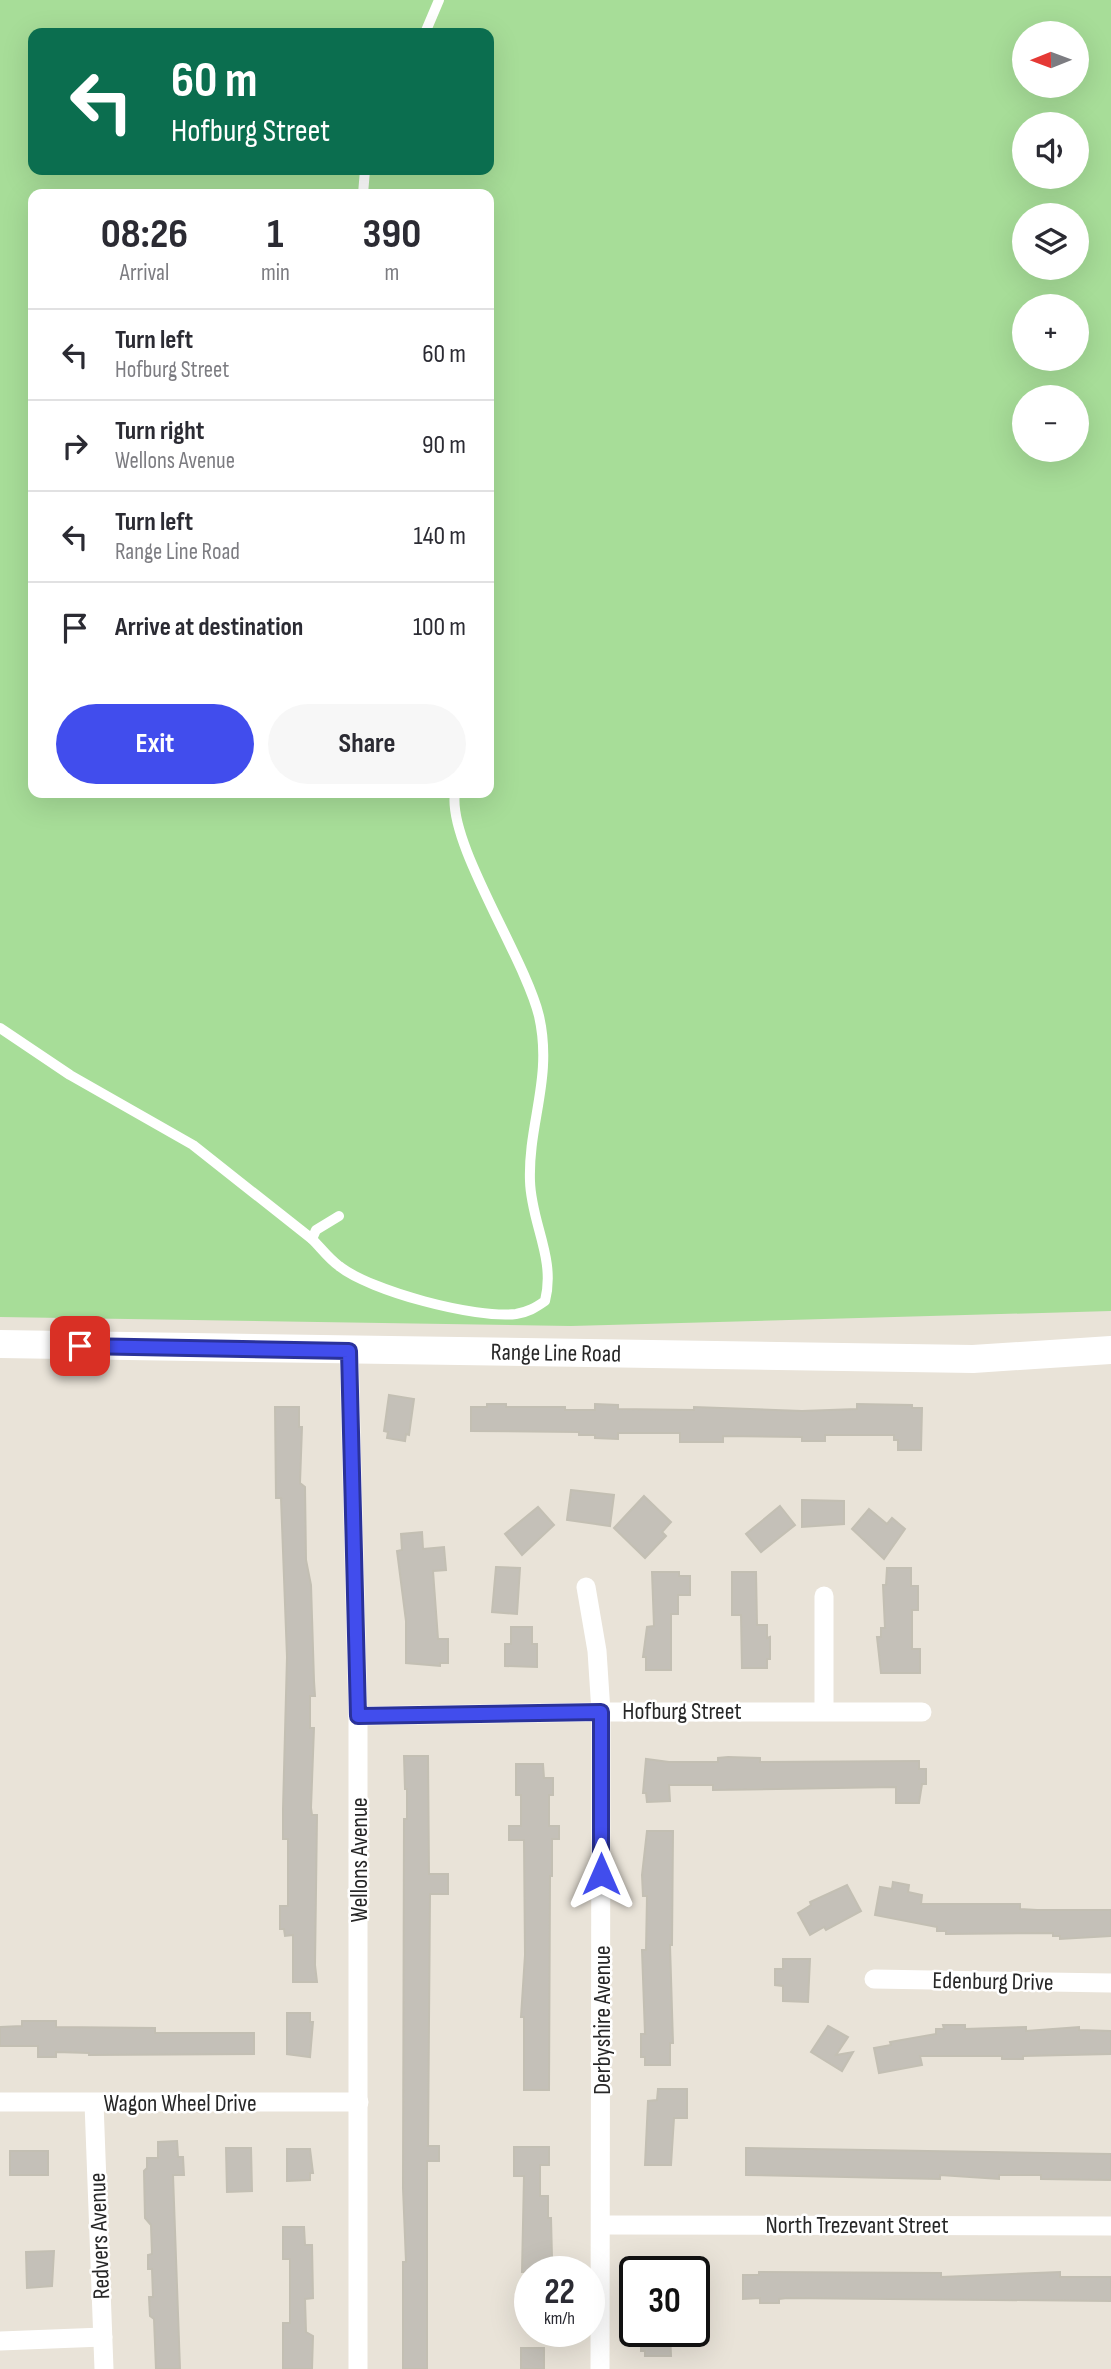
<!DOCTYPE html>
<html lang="en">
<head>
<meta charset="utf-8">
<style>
	body { margin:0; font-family:"Sofia Sans Condensed",sans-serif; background:#f7f7f7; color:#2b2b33; height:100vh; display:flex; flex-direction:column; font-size:26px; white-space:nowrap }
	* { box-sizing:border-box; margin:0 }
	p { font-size:23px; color:#7c7c81 }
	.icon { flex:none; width:38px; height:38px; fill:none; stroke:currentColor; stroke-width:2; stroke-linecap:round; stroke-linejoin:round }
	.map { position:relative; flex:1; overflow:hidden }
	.side { position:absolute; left:28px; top:189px; width:466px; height:609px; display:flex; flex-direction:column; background:#fff; border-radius:14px; box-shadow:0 7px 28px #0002 }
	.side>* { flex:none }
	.guide { position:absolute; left:28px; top:28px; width:466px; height:147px; border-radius:14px; box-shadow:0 7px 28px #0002; background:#0b6e4f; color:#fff; overflow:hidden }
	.needle { width:46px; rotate:269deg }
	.buttons { position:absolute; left:1012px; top:21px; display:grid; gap:14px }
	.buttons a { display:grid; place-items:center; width:77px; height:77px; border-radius:50%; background:#fff; box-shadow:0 7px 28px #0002; font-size:35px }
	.speed { position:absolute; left:514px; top:2256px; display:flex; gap:14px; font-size:35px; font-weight:700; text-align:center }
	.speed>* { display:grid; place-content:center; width:91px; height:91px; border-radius:50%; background:#fff; box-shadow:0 7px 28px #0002; line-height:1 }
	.speed small { font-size:18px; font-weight:400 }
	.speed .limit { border:4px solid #111; border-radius:10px; background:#fff; color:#111 }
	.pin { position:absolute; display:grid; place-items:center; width:60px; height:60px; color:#fff; margin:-30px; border-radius:14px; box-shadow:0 4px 10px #0006 }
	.me { position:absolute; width:77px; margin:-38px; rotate:0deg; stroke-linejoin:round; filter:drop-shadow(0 0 5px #0008) }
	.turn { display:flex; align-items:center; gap:24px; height:147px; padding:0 28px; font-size:32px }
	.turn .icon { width:91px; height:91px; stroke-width:2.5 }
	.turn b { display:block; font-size:49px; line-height:60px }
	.eta { display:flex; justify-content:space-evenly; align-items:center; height:119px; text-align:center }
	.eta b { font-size:42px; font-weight:700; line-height:49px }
	.cta { display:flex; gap:14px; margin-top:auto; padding:14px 28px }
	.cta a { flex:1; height:80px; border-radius:42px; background:#414ded; color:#fff; font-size:28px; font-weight:700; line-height:80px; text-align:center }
	.cta a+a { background:#f7f7f7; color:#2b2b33 }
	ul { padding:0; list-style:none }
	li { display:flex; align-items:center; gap:21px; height:91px; padding:0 28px; border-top:2px solid #e1e1e2 }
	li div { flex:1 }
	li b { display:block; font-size:26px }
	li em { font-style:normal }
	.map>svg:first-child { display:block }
</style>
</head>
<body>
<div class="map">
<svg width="1111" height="2369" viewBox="0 0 1111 2369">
	<rect width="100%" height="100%" fill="#e9e3d8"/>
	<path fill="#a7dd98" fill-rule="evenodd" d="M0,0H1111V1311L571,1326L0,1317ZM33,33H488V170H33ZM1024,33H1076V86H1024ZM1024,124H1076V177H1024ZM33,194H488V793H33ZM1024,215H1076V268H1024ZM1024,306H1076V359H1024ZM1024,397H1076V450H1024Z"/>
	<g fill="#c4c0b8" stroke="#c3bfb3" stroke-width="2">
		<polygon points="389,1395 414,1399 409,1435 406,1434 405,1441 387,1438 388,1432 384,1431"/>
		<polygon points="487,1404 506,1404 506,1407 565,1407 565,1410 595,1410 595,1404 618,1405 618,1409 694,1410 694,1407 802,1411 857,1409 857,1404 912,1405 912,1408 922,1408 921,1450 898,1450 898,1440 894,1440 894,1435 825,1435 825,1441 802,1441 802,1437 723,1436 723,1442 680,1442 680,1433 618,1433 618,1439 595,1438 595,1435 579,1435 579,1432 471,1431 471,1407 487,1407"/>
		<polygon points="275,1407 299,1407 299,1427 302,1427 300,1483 305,1487 306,1560 311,1585 314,1681 315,1696 310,1696 310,1728 314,1728 311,1808 312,1815 317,1815 315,1965 317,1982 293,1982 293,1935 285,1936 284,1929 280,1929 280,1906 288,1906 288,1839 283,1839 283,1809 287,1657 281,1498 276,1498"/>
		<polygon points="571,1490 614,1495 610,1526 567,1520"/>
		<polygon points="644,1496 671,1522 662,1532 666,1536 645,1558 614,1528"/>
		<polygon points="802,1500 844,1501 844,1524 802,1527"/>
		<polygon points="780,1506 795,1525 761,1552 746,1534"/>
		<polygon points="538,1507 554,1525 522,1555 505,1534"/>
		<polygon points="869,1509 887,1524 892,1518 905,1529 884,1559 852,1529"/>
		<polygon points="422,1532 423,1549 444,1547 446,1570 433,1571 438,1639 448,1639 448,1663 440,1663 440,1666 406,1663 406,1621 397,1551 402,1550 401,1534"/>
		<polygon points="496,1567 520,1568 517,1614 492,1612"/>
		<polygon points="887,1568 911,1568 911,1586 918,1586 918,1610 912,1610 912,1649 920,1649 920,1673 881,1673 877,1637 881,1637 881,1628 885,1628 883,1585 886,1585"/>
		<polygon points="652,1572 679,1572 679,1576 690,1576 690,1595 678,1595 678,1614 671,1614 671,1670 646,1670 646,1657 643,1657 647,1627 654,1626"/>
		<polygon points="732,1572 756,1572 757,1625 767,1625 767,1638 770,1637 770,1659 767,1659 767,1668 742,1668 741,1615 732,1615"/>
		<polygon points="511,1627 532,1627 532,1644 537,1644 537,1667 505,1666 505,1644 511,1644"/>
		<polygon points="404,1756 428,1756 429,1874 448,1874 448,1894 430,1894 428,2146 439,2146 439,2161 427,2161 427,2369 403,2369 403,2262 406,2262 403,2188 404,1819 407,1819 407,1789 405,1789"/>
		<polygon points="728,1757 760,1758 760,1762 919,1761 919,1769 926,1769 926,1784 922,1784 919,1803 896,1803 896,1787 713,1790 713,1785 669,1785 670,1801 647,1802 646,1793 643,1793 646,1759 669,1762 718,1762 718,1758"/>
		<polygon points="516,1764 543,1764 544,1778 553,1778 553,1795 549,1795 549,1826 559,1826 559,1839 552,1839 552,1876 550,1876 549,2090 524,2090 524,2017 521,2017 525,1955 524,1840 509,1840 509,1826 521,1826 521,1795 516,1795"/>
		<polygon points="647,1831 673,1831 672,1945 670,1945 673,2043 670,2043 670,2065 645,2065 645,2057 641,2057 641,2034 645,2034 642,1950 646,1950 647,1896 643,1896 642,1875"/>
		<polygon points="893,1882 909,1885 908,1892 922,1895 921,1904 1020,1904 1020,1909 1037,1910 1111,1910 1111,1936 1060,1939 1060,1936 1053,1936 1053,1933 946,1934 946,1931 937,1931 937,1927 875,1915 880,1887 892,1889"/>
		<polygon points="847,1885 861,1911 826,1930 824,1927 810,1935 798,1913 811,1905 810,1902"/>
		<polygon points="783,1959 810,1959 808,2002 783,2001 783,1986 775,1985 775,1969 783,1969"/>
		<polygon points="287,2013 310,2013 310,2022 313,2022 310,2057 287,2054"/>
		<polygon points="22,2021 56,2021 56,2027 155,2028 155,2033 254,2033 254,2054 89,2055 89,2053 56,2052 56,2057 38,2057 38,2046 0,2046 0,2027 22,2026"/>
		<polygon points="943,2025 965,2025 965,2029 1026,2027 1026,2031 1079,2027 1079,2030 1111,2031 1111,2054 1023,2056 1023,2059 1002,2059 1002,2056 920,2056 922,2065 879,2073 874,2048 891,2045 890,2042 936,2034 936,2029 944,2029"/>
		<polygon points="828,2026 848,2037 836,2055 853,2052 842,2071 811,2052"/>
		<polygon points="658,2089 687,2089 687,2118 674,2118 671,2165 645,2165 648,2101 657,2100"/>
		<polygon points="177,2141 178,2157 183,2157 184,2175 173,2175 180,2369 156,2369 154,2319 150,2316 149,2297 153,2297 152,2269 148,2269 148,2255 152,2254 151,2225 145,2218 144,2171 147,2168 147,2158 158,2158 158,2142"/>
		<polygon points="514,2147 549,2147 549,2165 540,2165 540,2196 548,2196 548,2218 551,2218 552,2258 548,2258 548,2272 522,2272 524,2176 514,2176"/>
		<polygon points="226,2148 251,2148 252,2191 227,2192"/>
		<polygon points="746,2148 1111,2154 1111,2180 1041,2179 1041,2175 999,2175 999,2179 940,2175 940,2179 746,2175"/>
		<polygon points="287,2149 310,2149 313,2173 310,2173 310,2180 287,2181"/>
		<rect x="10" y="2151" width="38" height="24"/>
		<polygon points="283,2227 304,2227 305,2245 312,2245 313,2298 305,2299 306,2332 313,2336 312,2369 283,2369 283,2323 290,2323 290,2259 283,2259"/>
		<polygon points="54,2251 52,2286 27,2288 26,2252"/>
		<polygon points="759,2272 941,2273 941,2277 1060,2272 1060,2277 1111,2277 1111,2301 787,2298 779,2299 779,2303 760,2303 760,2298 743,2299 743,2275 759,2275"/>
		<polygon points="641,2331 670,2331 671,2356 645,2356 645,2351 641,2351"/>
		<rect x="521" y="2348" width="23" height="21"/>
	</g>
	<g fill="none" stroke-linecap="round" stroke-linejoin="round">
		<g stroke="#fff" stroke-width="10">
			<polyline points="425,33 439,0"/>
			<polyline points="363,194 365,170"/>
			<polyline points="0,1028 70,1075 193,1145 312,1239 316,1230 339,1216"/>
			<path d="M312,1239C321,1248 329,1259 339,1266C370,1291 476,1319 516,1314C528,1312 535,1308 545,1301C556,1258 531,1223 530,1181C528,1123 553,1078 539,1016C525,958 447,842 455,793"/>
		</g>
		<g stroke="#fff" stroke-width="19">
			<polyline points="349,1351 358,1716 358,2369"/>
			<polyline points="586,1587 597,1651 601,1712 600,2369"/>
			<polyline points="824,1711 824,1596"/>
			<polyline points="358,1716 601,1712 922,1712"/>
			<polyline points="874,1979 1111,1983"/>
			<polyline points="0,2102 359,2102"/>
			<polyline points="94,2103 104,2369"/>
			<polyline points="602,2225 1111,2226"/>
			<polyline points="0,2341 103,2337"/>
		</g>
		<path stroke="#fff" stroke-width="28" id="s1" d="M0,1344L973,1359L1111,1350"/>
	</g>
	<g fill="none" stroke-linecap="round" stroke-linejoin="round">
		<g stroke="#2a329a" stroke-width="18">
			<polyline id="route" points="80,1346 349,1351 358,1716 601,1712 601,1874"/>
		</g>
		<use href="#route" stroke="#414ded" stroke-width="12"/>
	</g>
	<g text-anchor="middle" stroke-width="5" stroke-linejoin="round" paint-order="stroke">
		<g font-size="24" fill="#272727" stroke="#fff">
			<text dy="8" stroke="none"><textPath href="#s1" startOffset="556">Range Line Road</textPath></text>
			<text x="682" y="1719">Hofburg Street</text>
			<text transform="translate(359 1860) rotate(-90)" y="8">Wellons Avenue</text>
			<text transform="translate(993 1981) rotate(1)" y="8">Edenburg Drive</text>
			<text transform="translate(602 2020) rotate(-90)" y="8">Derbyshire Avenue</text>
			<text x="180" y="2111">Wagon Wheel Drive</text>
			<text x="857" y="2233">North Trezevant Street</text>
			<text transform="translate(99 2236) rotate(-92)" y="8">Redvers Avenue</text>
		</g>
	</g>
</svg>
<div class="buttons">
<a><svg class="needle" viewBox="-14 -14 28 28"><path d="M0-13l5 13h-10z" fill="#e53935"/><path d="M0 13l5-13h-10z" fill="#7c7c81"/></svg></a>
<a><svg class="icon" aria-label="sound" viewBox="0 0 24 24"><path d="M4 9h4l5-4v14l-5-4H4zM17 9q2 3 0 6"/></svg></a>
<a><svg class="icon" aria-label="layers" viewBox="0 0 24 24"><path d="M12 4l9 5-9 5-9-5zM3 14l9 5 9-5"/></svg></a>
<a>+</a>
<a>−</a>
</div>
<div class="speed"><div>22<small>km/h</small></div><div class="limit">30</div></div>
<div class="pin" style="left:80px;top:1346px;background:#d93025"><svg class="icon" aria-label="arrive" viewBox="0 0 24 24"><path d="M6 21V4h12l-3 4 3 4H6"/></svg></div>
<svg class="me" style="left:601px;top:1874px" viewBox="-20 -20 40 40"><path d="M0-17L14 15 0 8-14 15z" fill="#414ded" stroke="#fff" stroke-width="4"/></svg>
<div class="guide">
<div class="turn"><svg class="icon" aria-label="left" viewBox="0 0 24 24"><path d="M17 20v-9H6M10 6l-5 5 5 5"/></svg><div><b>60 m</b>Hofburg Street</div></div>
</div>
<section class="side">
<div class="eta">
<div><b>08:26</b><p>Arrival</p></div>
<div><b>1</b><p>min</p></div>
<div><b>390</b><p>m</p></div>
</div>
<ul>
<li><svg class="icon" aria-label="left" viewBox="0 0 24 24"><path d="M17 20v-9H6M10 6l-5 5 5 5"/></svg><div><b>Turn left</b><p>Hofburg Street</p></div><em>60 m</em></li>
<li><svg class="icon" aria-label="right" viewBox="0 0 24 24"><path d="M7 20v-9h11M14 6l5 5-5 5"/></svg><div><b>Turn right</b><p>Wellons Avenue</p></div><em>90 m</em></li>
<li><svg class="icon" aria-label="left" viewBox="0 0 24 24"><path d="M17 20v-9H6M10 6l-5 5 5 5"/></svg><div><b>Turn left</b><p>Range Line Road</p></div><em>140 m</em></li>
<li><svg class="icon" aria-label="arrive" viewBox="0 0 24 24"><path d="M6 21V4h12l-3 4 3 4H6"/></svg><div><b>Arrive at destination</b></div><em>100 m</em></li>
</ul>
<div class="cta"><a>Exit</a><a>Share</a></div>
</section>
</div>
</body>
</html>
